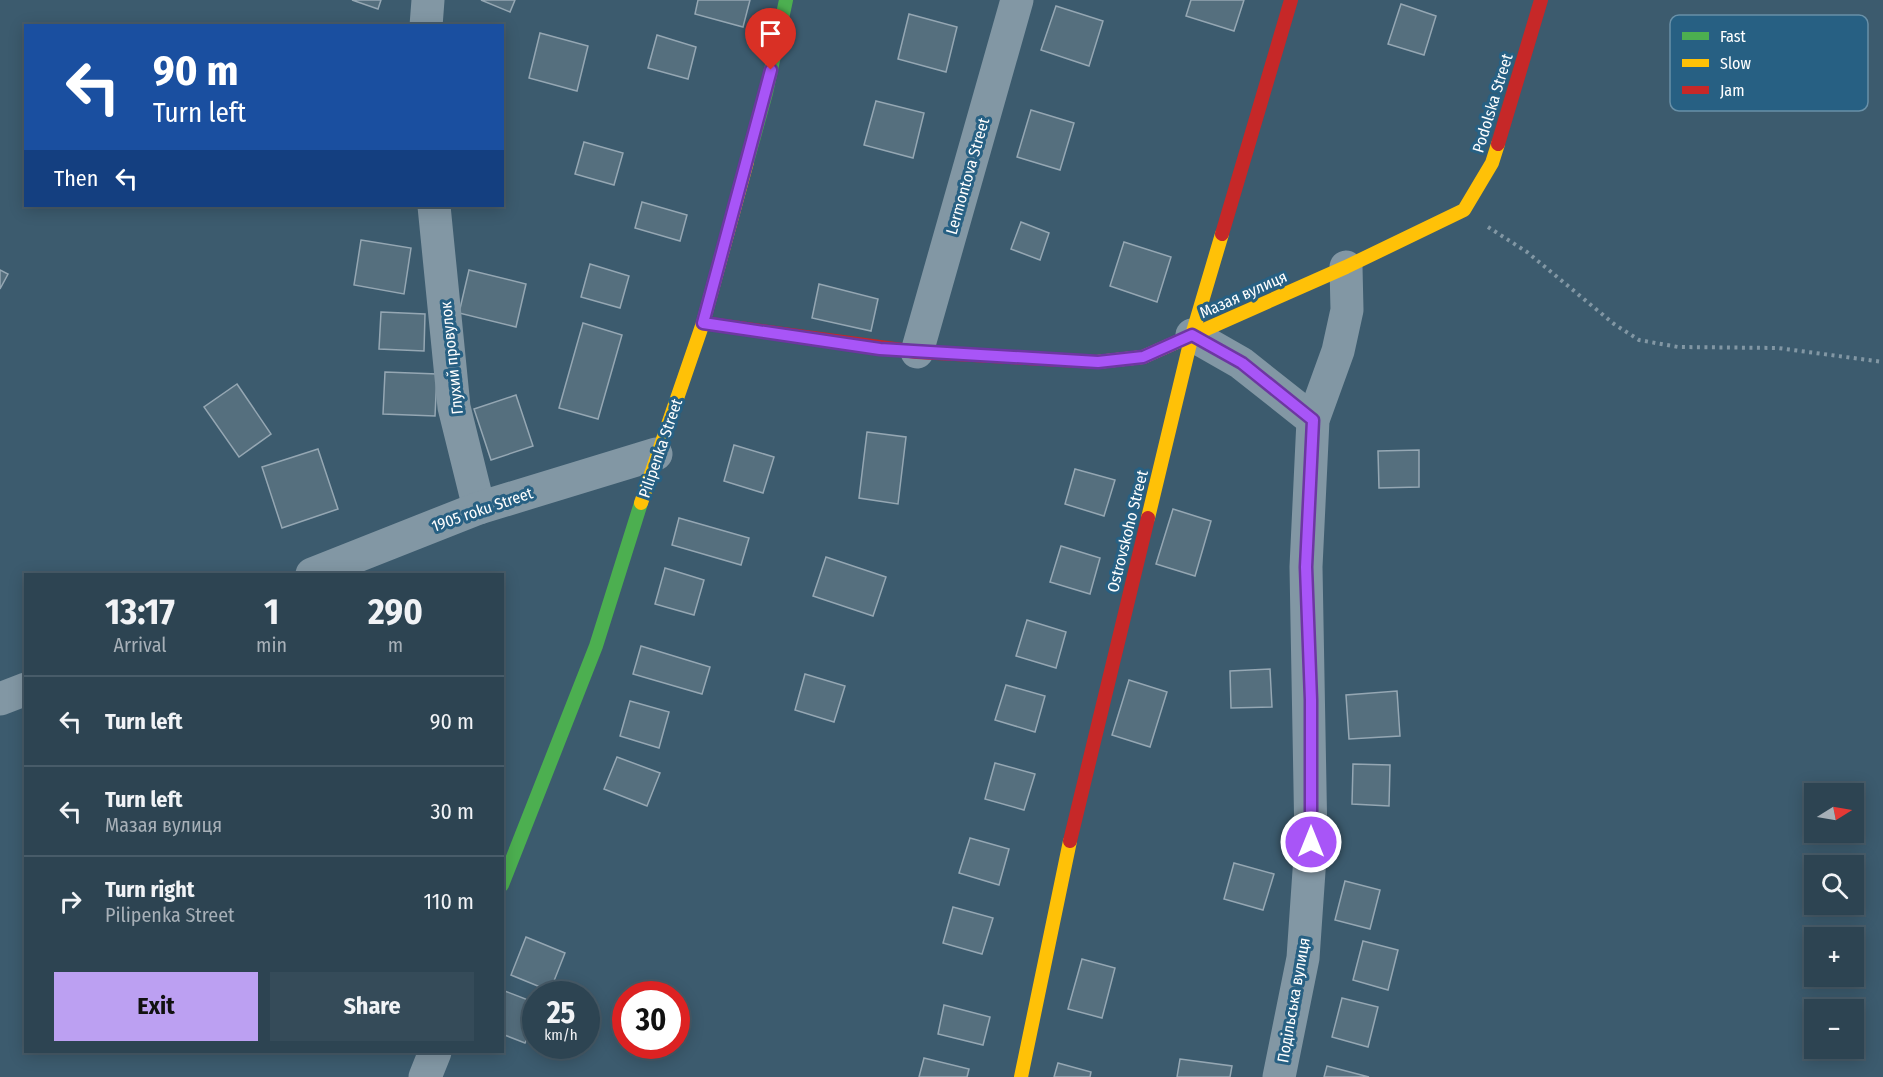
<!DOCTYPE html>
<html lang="en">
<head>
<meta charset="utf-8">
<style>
	body { margin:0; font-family:"Fira Sans Condensed",sans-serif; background:#354b59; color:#f1f3f6; height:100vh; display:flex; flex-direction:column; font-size:22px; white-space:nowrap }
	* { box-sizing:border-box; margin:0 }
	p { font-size:20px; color:#a7b0b8 }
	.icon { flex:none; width:33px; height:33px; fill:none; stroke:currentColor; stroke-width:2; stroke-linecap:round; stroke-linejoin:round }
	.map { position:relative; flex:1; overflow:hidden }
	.details { position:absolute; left:24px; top:573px; width:480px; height:480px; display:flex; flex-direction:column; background:#2d4452; border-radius:0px; box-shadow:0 3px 15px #0003,0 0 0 2px #485c69 }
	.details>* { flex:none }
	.top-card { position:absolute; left:24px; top:24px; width:480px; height:183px; border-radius:0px; box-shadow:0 3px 15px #0003,0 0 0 2px #485c69; background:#1a4fa0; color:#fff; overflow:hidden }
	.needle { width:39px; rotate:79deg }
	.fabs { position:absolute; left:1804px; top:783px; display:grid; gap:12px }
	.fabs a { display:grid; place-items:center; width:60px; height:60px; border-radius:0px; background:#2d4452; box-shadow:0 3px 15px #0003,0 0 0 2px #485c69; font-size:30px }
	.speed { position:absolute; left:522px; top:981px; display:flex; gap:12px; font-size:30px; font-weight:700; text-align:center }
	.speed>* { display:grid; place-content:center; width:78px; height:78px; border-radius:50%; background:#2d4452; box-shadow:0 3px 15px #0003,0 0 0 2px #485c69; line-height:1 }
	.speed small { font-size:15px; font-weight:400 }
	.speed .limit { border:9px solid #d22; background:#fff; color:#111 }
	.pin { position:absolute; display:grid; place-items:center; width:51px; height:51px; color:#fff; margin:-62px -26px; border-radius:50% 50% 50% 0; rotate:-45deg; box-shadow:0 0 6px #0007 }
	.pin .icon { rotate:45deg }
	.me { position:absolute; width:66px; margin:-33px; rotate:0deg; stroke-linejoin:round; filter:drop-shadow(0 0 4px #0008) }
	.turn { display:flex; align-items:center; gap:21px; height:126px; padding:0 30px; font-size:27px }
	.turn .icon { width:78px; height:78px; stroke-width:2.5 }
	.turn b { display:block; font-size:42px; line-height:51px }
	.then { display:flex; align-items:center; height:57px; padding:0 30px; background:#0003; gap:12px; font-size:22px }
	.eta { display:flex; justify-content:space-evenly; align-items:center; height:102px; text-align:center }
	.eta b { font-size:36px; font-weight:700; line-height:42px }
	.cta { display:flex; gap:12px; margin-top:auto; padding:12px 30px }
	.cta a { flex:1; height:69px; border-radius:0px; background:#bca0f2; color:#111; font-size:24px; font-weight:700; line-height:69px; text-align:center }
	.cta a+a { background:#354b59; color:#f1f3f6 }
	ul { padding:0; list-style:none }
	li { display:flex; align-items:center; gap:18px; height:90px; padding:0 30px; border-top:2px solid #485c69 }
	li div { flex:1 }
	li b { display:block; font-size:22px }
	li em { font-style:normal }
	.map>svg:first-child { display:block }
</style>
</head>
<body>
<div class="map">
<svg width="1883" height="1077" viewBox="0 0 1883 1077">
	<rect width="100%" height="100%" fill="#3c5b6e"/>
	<g fill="#556f7e" stroke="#95a7b3" stroke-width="1.5">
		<polygon points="352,0 381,0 378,9"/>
		<polygon points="481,0 515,0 510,12"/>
		<polygon points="698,0 750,0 743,27 695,14"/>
		<polygon points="1191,0 1244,0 1234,31 1186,16"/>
		<polygon points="1401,4 1436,16 1424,55 1388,44"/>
		<polygon points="1056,6 1103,21 1089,66 1041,50"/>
		<polygon points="909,14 957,27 946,72 898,59"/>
		<polygon points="540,33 588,46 577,91 529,78"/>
		<polygon points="657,35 696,47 688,79 648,68"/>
		<polygon points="876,101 924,113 913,158 864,145"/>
		<polygon points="1031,110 1074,123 1060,170 1017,157"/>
		<polygon points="584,142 623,153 614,185 575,174"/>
		<polygon points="642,202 687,215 680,241 635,228"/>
		<polygon points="1021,222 1049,233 1040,260 1011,249"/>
		<polygon points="361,240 411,248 404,294 354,285"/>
		<polygon points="1124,242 1171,257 1157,302 1110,286"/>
		<polygon points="590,264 629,276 620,308 581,297"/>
		<polygon points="0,270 8,274 0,289"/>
		<polygon points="469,270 526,284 516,327 459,313"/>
		<polygon points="819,284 878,299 871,331 812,318"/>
		<polygon points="381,312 425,314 424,351 379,349"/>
		<polygon points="583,323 622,335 598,419 559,408"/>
		<polygon points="385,372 437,374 435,416 383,414"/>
		<polygon points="237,384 271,434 239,457 204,407"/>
		<polygon points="516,395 533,446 491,460 474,409"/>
		<polygon points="867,432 906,437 898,504 859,498"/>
		<polygon points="734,445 774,457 763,493 724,481"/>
		<polygon points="318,449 338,509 282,528 262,467"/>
		<polygon points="1419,450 1419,487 1379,488 1378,451"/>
		<polygon points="1075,469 1115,480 1104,516 1065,504"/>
		<polygon points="1173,509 1211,521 1195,576 1156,564"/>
		<polygon points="679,518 749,538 741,565 672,545"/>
		<polygon points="1061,546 1100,558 1090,594 1050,582"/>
		<polygon points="826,557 886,577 873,616 813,596"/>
		<polygon points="665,568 704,580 694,615 655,604"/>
		<polygon points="1027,620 1066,632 1056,668 1016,656"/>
		<polygon points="641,646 710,667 702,694 633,674"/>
		<polygon points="1270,669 1272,707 1231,708 1230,671"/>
		<polygon points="805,674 845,686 834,722 795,710"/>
		<polygon points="1129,680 1167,692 1150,747 1112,735"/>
		<polygon points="1006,685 1045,696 1035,732 995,720"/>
		<polygon points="1397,691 1400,736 1349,739 1346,695"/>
		<polygon points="630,701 669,712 659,748 620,736"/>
		<polygon points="617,757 660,773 647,806 604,789"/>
		<polygon points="995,763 1035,774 1024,810 985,799"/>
		<polygon points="1353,764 1390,765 1389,806 1352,804"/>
		<polygon points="970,838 1009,849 999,885 959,873"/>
		<polygon points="1234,863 1274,874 1263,910 1224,899"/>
		<polygon points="1345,881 1380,890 1370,929 1335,920"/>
		<polygon points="953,907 993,918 982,954 943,943"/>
		<polygon points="526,937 565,953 550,991 511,975"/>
		<polygon points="1363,941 1398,950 1388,990 1353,980"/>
		<polygon points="1082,959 1115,968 1102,1018 1068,1009"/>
		<polygon points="502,990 536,1003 536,1019 525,1043 502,1034"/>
		<polygon points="1342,998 1378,1007 1368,1047 1332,1037"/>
		<polygon points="944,1005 990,1017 983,1045 938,1034"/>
		<polygon points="924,1058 969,1069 967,1077 919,1077"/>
		<polygon points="1180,1059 1232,1066 1230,1077 1177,1077"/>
		<polygon points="1058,1063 1091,1072 1090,1077 1054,1077"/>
		<polygon points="1327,1066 1369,1077 1324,1077"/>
	</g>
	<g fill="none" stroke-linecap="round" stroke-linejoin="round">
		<polyline stroke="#8297a4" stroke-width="4" stroke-dasharray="3 4.5" stroke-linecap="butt" points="1488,227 1527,252 1614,324 1639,340 1678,347 1778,348 1883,362"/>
		<g stroke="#8297a4" stroke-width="33">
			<polyline points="426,26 428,0"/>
			<polyline points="434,206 454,407 479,508"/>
			<polyline points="1192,335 1241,363 1313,420"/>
			<polyline points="917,352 1017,0"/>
			<polyline points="312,574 479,508 656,454"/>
			<polyline points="0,699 26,689"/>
			<polyline points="425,1077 435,1052"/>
			<polyline points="1279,1077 1303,958 1311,842 1306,567 1313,420 1338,351 1347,310 1346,267"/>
		</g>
		<g stroke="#4caf50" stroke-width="14">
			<polyline points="747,162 766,93 786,0"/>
			<polyline points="502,885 596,646 641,503"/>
		</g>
		<g stroke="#ffc107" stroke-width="14">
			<polyline points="1097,362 1143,357 1346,267 1464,210 1492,163 1498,144"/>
			<polyline points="641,503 703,323 747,162"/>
			<polyline points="1148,518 1192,335 1222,234"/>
			<polyline points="1021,1077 1070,841"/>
		</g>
		<g stroke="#c62828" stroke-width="14">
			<polyline points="1498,144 1541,0"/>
			<polyline points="1222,234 1291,0"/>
			<polyline points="703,323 917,352 1097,362"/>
			<polyline points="1070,841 1148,518"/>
		</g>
	</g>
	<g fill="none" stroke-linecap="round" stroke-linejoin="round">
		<g stroke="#6d37a1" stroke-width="15">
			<polyline id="route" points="771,70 703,323 880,349 1098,362 1143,357 1192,335 1242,363 1313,420 1306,567 1311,700 1311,842"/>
		</g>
		<use href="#route" stroke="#a855f7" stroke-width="10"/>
	</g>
	<g text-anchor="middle" stroke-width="6" stroke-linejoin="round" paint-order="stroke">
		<g font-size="16" fill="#fff" stroke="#276083">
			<text transform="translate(1492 103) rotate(-73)" y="6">Podolska Street</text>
			<text transform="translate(967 176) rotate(-74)" y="6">Lermontova Street</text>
			<text transform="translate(1243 294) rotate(-24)" y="6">Мазая вулиця</text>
			<text transform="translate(451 358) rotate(-96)" y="6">Глухий провулок</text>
			<text transform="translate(660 448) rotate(-71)" y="6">Pilipenka Street</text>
			<text transform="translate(482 509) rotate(-19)" y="6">1905 roku Street</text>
			<text transform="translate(1127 531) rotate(-76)" y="6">Ostrovskoho Street</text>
			<text transform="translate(1293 1000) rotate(-80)" y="6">Подільська вулиця</text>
		</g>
	</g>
	<rect x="1670" y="15" width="198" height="96" rx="9" fill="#276083" stroke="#6890a8" stroke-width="1.5"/>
	<rect x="1682" y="32" width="27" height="8" fill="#4caf50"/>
	<rect x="1682" y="59" width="27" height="8" fill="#ffc107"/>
	<rect x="1682" y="86" width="27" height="8" fill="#c62828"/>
	<g font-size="16" fill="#fff">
		<text x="1720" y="42">Fast</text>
		<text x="1720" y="69">Slow</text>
		<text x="1720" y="96">Jam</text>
	</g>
</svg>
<div class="fabs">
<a><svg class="needle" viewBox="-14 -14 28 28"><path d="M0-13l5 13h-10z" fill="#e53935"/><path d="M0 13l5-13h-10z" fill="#a7b0b8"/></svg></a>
<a><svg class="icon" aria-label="search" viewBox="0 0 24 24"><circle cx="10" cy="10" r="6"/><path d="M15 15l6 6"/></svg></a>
<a>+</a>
<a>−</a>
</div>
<div class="speed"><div>25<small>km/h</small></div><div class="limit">30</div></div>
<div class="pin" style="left:771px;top:70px;background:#d93025"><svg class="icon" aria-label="arrive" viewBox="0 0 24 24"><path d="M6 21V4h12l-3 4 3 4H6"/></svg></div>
<svg class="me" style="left:1311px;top:842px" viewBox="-20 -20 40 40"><circle r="17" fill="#a855f7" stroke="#fff" stroke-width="3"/><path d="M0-11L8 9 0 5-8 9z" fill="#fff"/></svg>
<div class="top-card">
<div class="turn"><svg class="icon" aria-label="left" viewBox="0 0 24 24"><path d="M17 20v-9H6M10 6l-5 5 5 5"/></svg><div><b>90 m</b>Turn left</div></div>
<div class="then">Then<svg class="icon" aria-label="left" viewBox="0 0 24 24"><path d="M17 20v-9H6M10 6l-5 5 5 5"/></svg></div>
</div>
<section class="details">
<div class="eta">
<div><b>13:17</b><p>Arrival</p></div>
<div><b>1</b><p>min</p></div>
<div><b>290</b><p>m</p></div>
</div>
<ul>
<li><svg class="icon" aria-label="left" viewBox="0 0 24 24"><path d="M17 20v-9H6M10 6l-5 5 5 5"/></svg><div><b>Turn left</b></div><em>90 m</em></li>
<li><svg class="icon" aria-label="left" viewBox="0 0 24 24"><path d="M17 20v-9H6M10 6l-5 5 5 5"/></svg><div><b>Turn left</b><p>Мазая вулиця</p></div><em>30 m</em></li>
<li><svg class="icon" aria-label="right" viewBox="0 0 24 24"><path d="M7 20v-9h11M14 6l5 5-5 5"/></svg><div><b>Turn right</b><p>Pilipenka Street</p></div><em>110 m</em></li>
</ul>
<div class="cta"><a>Exit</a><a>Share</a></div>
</section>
</div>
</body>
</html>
